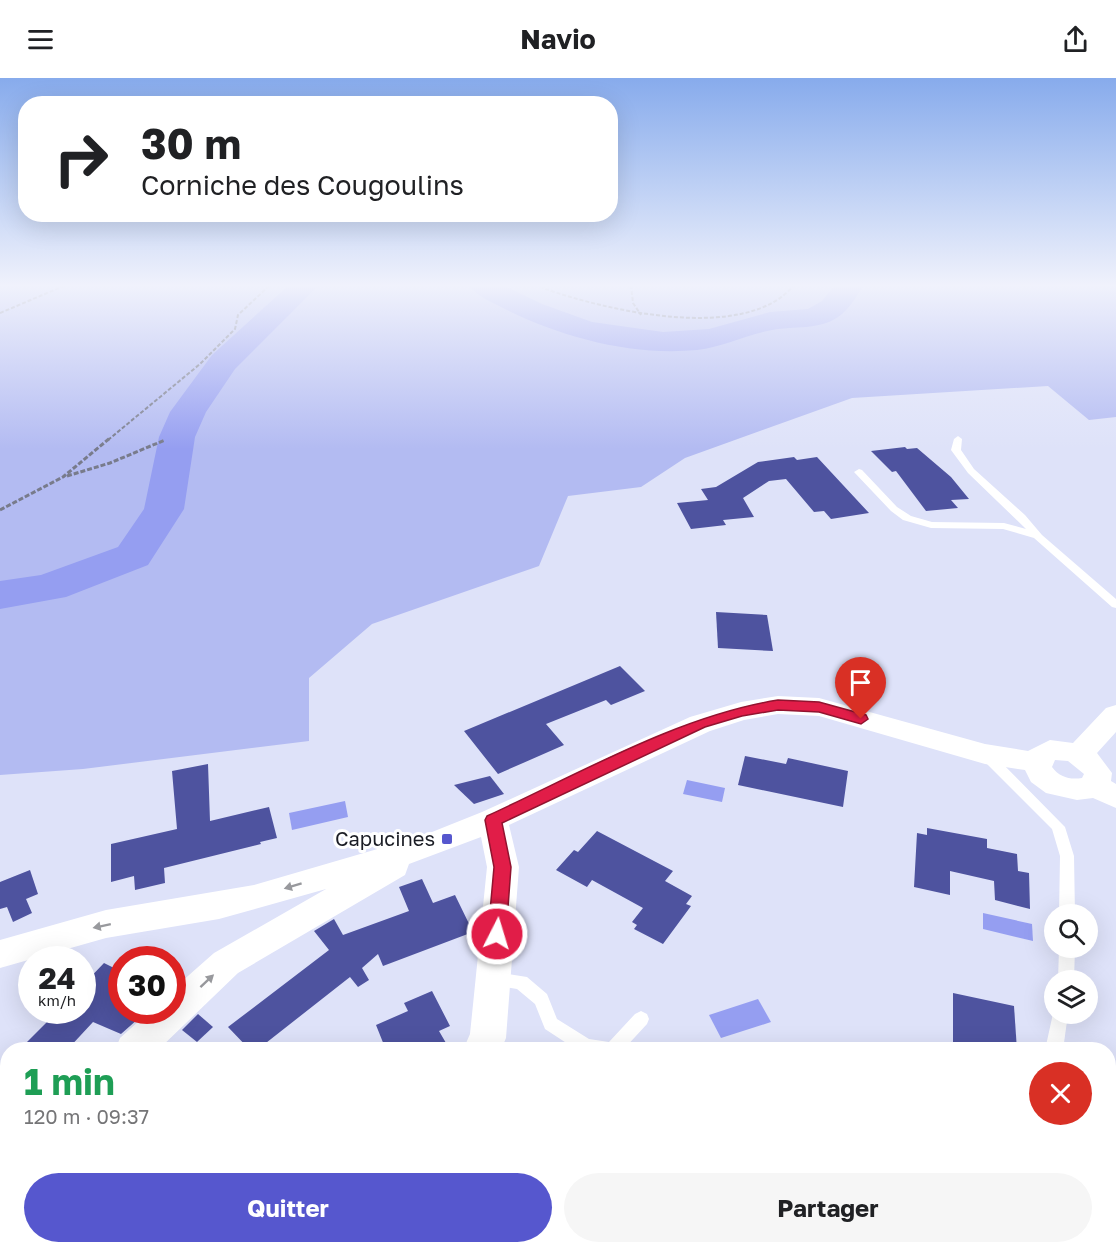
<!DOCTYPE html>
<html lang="fr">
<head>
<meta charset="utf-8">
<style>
	body { margin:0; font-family:"Golos Text",sans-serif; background:#f6f6f6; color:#202124; height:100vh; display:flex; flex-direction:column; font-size:22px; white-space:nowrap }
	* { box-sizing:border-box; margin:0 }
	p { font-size:20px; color:#757577 }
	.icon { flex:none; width:33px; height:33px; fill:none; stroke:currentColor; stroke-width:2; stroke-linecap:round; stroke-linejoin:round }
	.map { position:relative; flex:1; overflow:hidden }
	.panel { position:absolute; left:0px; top:964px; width:1116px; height:212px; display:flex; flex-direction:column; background:#fff; border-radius:24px 24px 0 0; box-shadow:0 6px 24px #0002 }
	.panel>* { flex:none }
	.guide { position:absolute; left:18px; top:18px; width:600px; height:126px; border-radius:24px; box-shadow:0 6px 24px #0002; background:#fff; color:#202124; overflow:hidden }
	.buttons { position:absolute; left:1044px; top:826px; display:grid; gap:12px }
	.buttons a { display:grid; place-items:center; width:54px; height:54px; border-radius:50%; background:#fff; box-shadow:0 6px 24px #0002; font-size:30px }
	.speed { position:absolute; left:18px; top:868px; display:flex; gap:12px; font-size:30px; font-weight:700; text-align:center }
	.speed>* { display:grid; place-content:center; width:78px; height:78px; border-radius:50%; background:#fff; box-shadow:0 6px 24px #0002; line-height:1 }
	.speed small { font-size:15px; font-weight:400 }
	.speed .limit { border:9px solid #d22; background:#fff; color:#111 }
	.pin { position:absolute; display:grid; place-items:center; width:51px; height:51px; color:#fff; margin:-62px -26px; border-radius:50% 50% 50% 0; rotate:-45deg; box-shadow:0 0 6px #0007 }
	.pin .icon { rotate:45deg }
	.me { position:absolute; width:66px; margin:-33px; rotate:5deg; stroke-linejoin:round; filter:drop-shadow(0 0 4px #0008) }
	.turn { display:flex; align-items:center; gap:21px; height:126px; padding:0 24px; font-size:27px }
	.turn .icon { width:78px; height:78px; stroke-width:2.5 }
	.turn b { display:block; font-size:42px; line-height:51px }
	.round { display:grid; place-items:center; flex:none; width:63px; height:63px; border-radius:32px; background:#f6f6f6 }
	.overview { display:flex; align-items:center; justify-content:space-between; height:102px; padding:0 24px }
	h1 { font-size:36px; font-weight:700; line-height:45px; color:#1e9e55 }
	.button { display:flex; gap:12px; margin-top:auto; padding:12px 24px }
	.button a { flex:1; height:69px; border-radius:36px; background:#5657ce; color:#fff; font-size:24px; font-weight:700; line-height:69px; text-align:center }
	.button a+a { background:#f6f6f6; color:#202124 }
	header { display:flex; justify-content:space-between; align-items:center; height:78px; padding:0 24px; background:#fff; font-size:27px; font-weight:700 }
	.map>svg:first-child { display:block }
</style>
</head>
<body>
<header><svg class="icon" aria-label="menu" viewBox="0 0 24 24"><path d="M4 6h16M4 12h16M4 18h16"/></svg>Navio<svg class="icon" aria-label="share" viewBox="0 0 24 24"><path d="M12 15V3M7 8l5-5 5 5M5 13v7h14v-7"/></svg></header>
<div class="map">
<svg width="1116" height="1175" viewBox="0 0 1116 1175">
	<rect width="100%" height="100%" fill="#dee2f9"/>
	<polygon fill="#b3bbf2" points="0,207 1116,207 1116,339 1089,342 1048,308 852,320 685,380 641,409 568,418 539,488 372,546 309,600 309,663 83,691 0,697"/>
	<g fill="#959ef1">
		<polygon points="687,702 725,710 722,724 683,716"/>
		<polygon points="345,723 348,739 292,752 289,735"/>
		<polygon points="983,835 1032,846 1033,863 983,851"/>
		<polygon points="758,921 771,944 721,960 709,937"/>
	</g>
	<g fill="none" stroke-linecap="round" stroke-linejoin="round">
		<g fill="#959ef1" fill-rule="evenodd">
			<polygon points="289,207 319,207 235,291 206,334 195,359 184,431 148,487 66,519 0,531 0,503 41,497 118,469 144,431 159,359 170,334 212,277"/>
			<path d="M469,207H503L542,226L592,244L663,254L709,251L770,234L808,231L822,223L835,207H864C857,217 849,232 838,239C819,252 794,248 772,252C746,257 723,269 697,272C632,278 564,260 507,232C494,225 477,219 469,207Z"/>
		</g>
	</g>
	<g fill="#4e539f">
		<polygon points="905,369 907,371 917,370 951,399 969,421 951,422 958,430 926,433 896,393 892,394 871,373"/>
		<polygon points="794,379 797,382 817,379 869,435 831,441 824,433 814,434 786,401 769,403 743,420 754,439 723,442 726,447 691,451 677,425 708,422 701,411 716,409 758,384"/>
		<polygon points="716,534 767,537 773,573 718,570"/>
		<polygon points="620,588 645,613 611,627 606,622 546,646 564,667 498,696 464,653"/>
		<polygon points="745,678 786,686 788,680 848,693 843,729 738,707"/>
		<polygon points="208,686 210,743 269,729 277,760 260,764 261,766 164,790 165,805 135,812 134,798 111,804 111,766 177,751 172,693"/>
		<polygon points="490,698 504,716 474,726 454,707"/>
		<polygon points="927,750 987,761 987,770 1017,776 1018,793 1029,795 1030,831 995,822 994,803 950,793 950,817 914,809 917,755 927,757"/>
		<polygon points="597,753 673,793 665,803 692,818 686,826 691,828 663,866 634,851 637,847 632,844 643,830 592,802 587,809 556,792 574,772 578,774"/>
		<polygon points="30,792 38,816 26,821 32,835 13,844 7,829 0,831 0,804"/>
		<polygon points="422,801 433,825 455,817 473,854 383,888 378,876 362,890 369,902 358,909 350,899 257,972 250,972 228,949 329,872 314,853 334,841 343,857 409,833 399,809"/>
		<polygon points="104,885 122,894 122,933 147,933 121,956 93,944 67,972 19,972 58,933 82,933 82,908"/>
		<polygon points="432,913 450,948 439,953 446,965 431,972 386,972 376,947 408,933 404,925"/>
		<polygon points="953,915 1014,928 1017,972 953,972"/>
		<polygon points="198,936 213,949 197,964 182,952"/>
	</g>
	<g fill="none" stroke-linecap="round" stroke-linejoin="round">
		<g stroke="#787b8b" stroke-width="2" stroke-dasharray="4 2" stroke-linecap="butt">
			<path d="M545,207L543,210C604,232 746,266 794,207"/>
			<polyline points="631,207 633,225 641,237"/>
			<polyline points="0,235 66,207"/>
			<polyline points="108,362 200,286 235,251 238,237 270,207"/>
		</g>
		<g stroke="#787b8b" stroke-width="3" stroke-dasharray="5 2" stroke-linecap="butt">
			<polyline points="67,398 110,385 165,362"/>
			<polyline points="0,432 63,399 110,360"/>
		</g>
		<g fill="#fff" fill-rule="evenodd">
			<polygon points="958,358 962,361 961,372 974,391 1025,437 1042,457 1116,521 1116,530 1112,529 1034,460 1003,451 931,450 903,442 891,433 854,394 859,391 862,392 897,429 911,438 932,444 1004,445 1026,451 968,395 951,372 954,361"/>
			<polygon points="986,672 991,674 1065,749 1074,778 1075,837 1059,837 1060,778 1052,751 981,680 979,677 981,674"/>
			<polygon points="1059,870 1075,870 1074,903 1058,903"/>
			<polygon points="494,894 527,899 547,916 557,941 589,961 609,964 635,936 641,933 647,936 649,941 647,946 623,972 577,972 545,951 535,926 517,911 488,906 486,901 488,896"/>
			<polygon points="1054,931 1054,936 1068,936 1063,972 1045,972"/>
		</g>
		<g fill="#fff" fill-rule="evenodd">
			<path d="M778,618L819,620L985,666L1028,673L1050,662L1073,665L1106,630L1116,627V654L1097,675L1112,695L1111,703L1116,706V730L1093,720L1077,722L1046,715L1031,704L1025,692L985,686L819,638L778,636L744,642L710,653L509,747L519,789L506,960L501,972H463L470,956L487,789L481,759L409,786L405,797L238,895L158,972H115L120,960L150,933H172V912L214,875L326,811L219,841L106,860L0,890V862L106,832L254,807L422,758L482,734L690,639L741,624ZM1055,682L1068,683L1084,696L1082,700C1070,702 1059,699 1052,689Z"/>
			<polygon points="8,1124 8,1168 18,1168 15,1175 0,1175 0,1127"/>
			<polygon points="259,1168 304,1168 301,1175 257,1175"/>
		</g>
	</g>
	<defs><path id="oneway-solid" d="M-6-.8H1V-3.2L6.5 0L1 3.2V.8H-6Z" transform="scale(1.5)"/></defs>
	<g fill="#98999d">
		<use href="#oneway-solid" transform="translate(293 808) rotate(163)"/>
		<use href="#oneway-solid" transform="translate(102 848) rotate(168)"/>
		<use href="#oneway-solid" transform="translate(207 903) rotate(-43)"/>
	</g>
	<linearGradient id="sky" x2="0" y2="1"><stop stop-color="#87abec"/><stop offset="0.56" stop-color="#f0f2fc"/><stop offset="1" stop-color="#f0f2fc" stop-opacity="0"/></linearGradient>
	<rect width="1116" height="371" fill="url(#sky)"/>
	<path fill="#e11d48" stroke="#92132f" stroke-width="1.5" d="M778,622L819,624L866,637L868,641L861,646L819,634L778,632L742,638L705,649L502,745L511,789L506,856L503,861L497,863L491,861L488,856L494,789L485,742L487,738C579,696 678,638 778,622Z"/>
	<rect fill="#5657ce" stroke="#fff" stroke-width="2" x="441" y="755" width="12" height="12" rx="3"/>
	<g text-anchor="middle" stroke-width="6" stroke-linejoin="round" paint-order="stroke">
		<g font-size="20" fill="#1b1d25" stroke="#fff" text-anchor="end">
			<text x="435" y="768">Capucines</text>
		</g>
	</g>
</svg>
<div class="buttons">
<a><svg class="icon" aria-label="search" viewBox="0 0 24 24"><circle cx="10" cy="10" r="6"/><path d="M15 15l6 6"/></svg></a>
<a><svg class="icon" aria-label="layers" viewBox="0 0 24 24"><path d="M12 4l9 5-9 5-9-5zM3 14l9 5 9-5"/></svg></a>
</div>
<div class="speed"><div>24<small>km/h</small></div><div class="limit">30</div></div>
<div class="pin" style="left:861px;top:641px;background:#d93025"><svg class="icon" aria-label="arrive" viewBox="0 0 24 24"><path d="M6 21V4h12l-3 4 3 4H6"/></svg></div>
<svg class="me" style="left:497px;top:856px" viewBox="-20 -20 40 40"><circle r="17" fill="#e11d48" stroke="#fff" stroke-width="3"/><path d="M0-11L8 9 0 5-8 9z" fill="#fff"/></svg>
<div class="guide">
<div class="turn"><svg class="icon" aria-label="right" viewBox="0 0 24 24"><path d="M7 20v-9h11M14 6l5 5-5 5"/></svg><div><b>30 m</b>Corniche des Cougoulins</div></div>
</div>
<section class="panel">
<div class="overview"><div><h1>1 min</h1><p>120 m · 09:37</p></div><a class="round" style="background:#d93025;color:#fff"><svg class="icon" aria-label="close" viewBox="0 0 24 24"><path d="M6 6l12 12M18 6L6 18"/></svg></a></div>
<div class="button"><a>Quitter</a><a>Partager</a></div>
</section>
</div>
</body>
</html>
